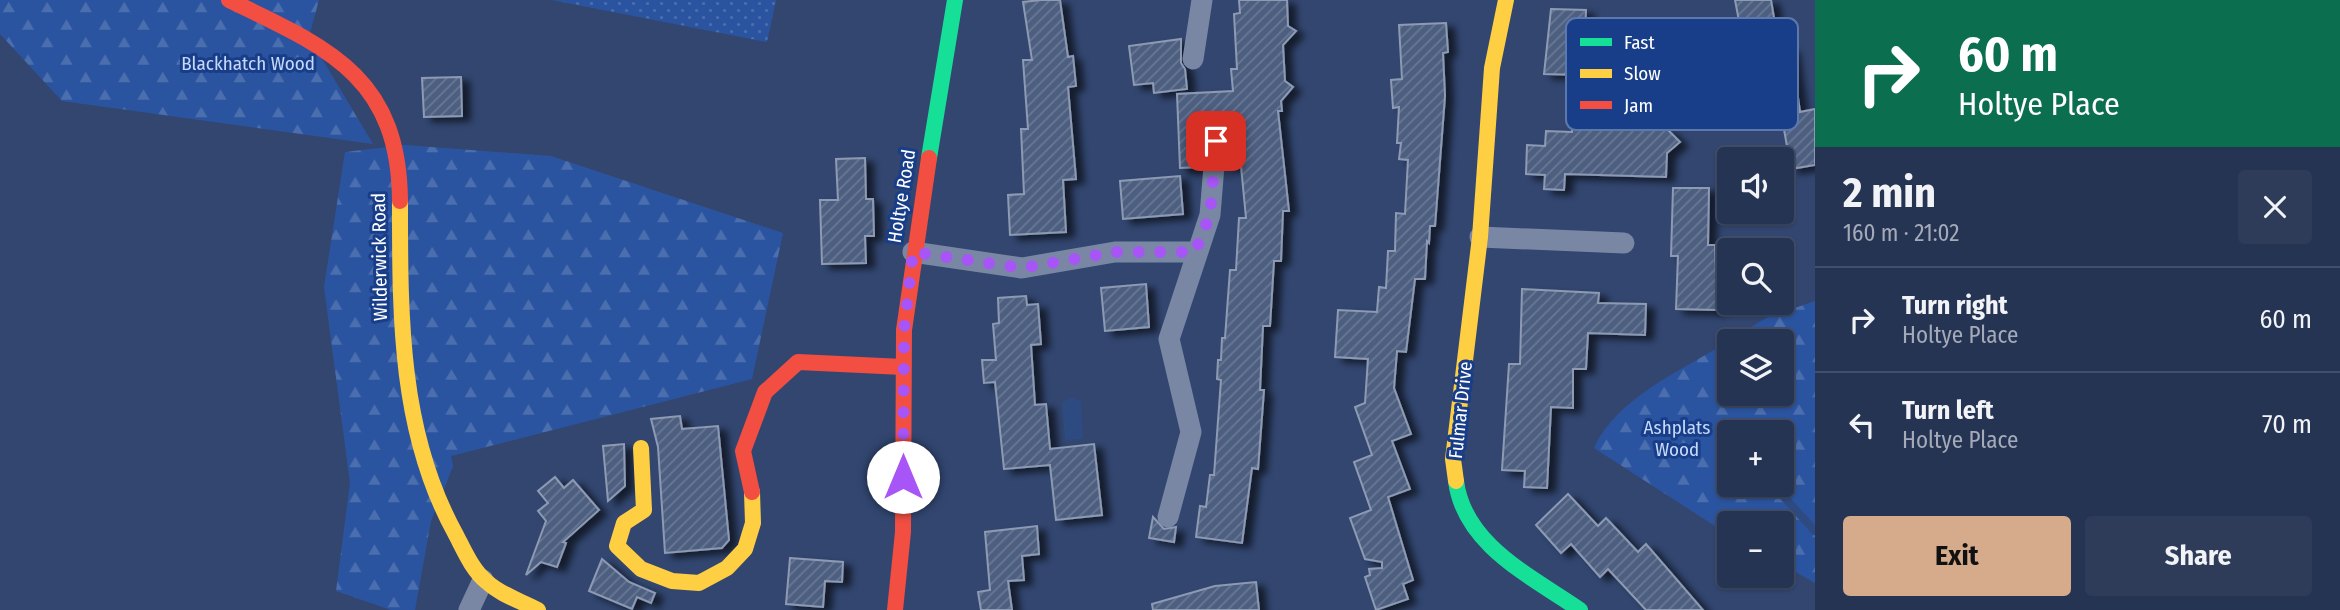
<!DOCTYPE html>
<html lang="en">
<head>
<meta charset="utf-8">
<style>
	body { margin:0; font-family:"Fira Sans Condensed",sans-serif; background:#2e3c5a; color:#f1f3f6; height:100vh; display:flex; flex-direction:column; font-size:26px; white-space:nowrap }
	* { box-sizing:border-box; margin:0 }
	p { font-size:23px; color:#a4aab8 }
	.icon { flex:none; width:38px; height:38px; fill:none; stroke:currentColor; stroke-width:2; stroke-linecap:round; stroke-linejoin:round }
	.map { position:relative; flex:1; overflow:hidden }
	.details { display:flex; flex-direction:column; background:#263454; width:525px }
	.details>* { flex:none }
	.top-card { background:#0b6e4f; color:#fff; overflow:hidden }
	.tools { position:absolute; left:1717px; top:147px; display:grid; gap:14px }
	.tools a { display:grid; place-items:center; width:77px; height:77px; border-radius:7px; background:#263454; box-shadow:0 2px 5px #0004,0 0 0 2px #424f6b; font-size:35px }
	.pin { position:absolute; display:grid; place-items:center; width:60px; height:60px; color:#fff; margin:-30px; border-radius:14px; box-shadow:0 4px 10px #0006 }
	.me { position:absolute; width:77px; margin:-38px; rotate:0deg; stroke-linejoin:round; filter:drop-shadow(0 0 5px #0008) }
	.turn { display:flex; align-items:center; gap:24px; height:147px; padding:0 28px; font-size:32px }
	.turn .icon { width:91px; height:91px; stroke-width:2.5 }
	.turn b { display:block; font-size:49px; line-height:60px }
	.round { display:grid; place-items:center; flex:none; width:74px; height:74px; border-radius:7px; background:#2e3c5a }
	.head { display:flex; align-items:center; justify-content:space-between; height:119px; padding:0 28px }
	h1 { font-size:42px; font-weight:700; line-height:52px }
	.button { display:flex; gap:14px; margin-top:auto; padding:14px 28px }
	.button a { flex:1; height:80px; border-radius:7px; background:#d6ab8b; color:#111; font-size:28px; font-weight:700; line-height:80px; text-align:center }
	.button a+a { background:#2e3c5a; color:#f1f3f6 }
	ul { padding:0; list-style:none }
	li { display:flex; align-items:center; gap:21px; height:105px; padding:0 28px; border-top:2px solid #424f6b }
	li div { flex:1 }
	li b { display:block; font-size:26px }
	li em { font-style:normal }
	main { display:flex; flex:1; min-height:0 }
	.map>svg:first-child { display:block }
</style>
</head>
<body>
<main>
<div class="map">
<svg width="1815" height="610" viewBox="0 0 1815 610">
	<defs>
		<pattern id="grass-dots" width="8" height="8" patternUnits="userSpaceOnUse" patternTransform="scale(1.75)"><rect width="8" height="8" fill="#2b54a0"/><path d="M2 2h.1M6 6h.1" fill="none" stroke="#4b6eae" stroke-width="1.8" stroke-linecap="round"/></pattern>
		<pattern id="forest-firs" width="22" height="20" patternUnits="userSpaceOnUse" patternTransform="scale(1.75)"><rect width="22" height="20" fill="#2b54a0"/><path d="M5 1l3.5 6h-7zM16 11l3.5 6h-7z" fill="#4b6eae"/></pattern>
		<pattern id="building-hatch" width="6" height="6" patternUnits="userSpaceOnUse" patternTransform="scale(1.75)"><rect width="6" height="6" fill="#4e5f80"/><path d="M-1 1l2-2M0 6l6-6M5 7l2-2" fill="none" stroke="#697793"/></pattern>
		<filter id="shadow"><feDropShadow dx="8" dy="4.5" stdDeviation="3.5" flood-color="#0009"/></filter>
	</defs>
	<rect width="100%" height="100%" fill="#324670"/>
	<polygon fill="url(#grass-dots)" points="552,0 776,0 767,42"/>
	<g fill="url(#forest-firs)" fill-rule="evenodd">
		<polygon points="0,0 319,0 309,37 373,144 62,101 0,34"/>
		<polygon points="405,145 551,156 783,233 752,379 451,456 453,466 431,521 415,610 391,610 336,591 350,483 324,287 345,152"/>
		<path d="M1815,301V583L1782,564V523H1729V535L1594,448C1617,397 1683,370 1729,341V394H1782V341H1729L1766,318ZM1729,432H1782V485H1729Z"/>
	</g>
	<polygon fill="#2e4b81" points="1071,397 1081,401 1083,439 1065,440 1062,403"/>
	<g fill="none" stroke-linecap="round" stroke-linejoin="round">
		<g stroke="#2e4b81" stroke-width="8">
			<polyline points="1754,425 1755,432"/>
			<polyline points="1773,485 1815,531"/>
		</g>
	</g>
	<g fill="url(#building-hatch)" stroke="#8d9ab3" stroke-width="2" filter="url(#shadow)">
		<polygon points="1041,0 1060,0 1068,57 1073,56 1076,86 1068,87 1076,179 1063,180 1066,232 1010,235 1008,195 1024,194 1021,129 1028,129 1023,60 1032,60 1023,2"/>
		<polygon points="1239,0 1287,0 1288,26 1296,31 1283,45 1285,81 1293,87 1281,101 1282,111 1278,111 1289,211 1283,211 1281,261 1274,261 1270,326 1263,326 1260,390 1264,390 1258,469 1252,468 1242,543 1196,537 1200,506 1206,507 1210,475 1214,475 1221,380 1217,379 1218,360 1221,360 1222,338 1225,338 1230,270 1236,270 1239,218 1246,218 1241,166 1227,166 1228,136 1216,128 1205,134 1201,167 1180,168 1177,94 1233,91 1231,69 1237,69 1234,14 1240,13"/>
		<polygon points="1735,0 1771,0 1775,24 1781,23 1784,49 1791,48 1800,112 1815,109 1815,165 1791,169 1779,101 1755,105"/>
		<polygon points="1551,9 1586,10 1585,35 1581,35 1580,75 1544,74"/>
		<polygon points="1446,23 1448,52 1443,53 1445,96 1435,226 1430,226 1429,243 1427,241 1425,279 1415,279 1406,352 1397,351 1394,388 1411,434 1392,441 1410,489 1388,497 1413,580 1403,584 1408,599 1376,610 1365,577 1370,575 1369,569 1382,568 1382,562 1365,559 1350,518 1371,510 1354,462 1372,455 1355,407 1365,403 1368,359 1335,357 1338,310 1377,312 1379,287 1386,288 1388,251 1395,251 1396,213 1405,214 1408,160 1399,159 1401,143 1397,143 1399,107 1393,108 1391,80 1402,79 1399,25"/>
		<polygon points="1181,39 1181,63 1185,69 1187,89 1154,93 1153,83 1134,85 1129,46"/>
		<polygon points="461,77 462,116 424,117 422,78"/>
		<polygon points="1572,127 1668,130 1680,142 1667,153 1666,177 1565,174 1564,190 1544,189 1545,175 1526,174 1527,145 1545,146 1546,131 1572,132"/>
		<polygon points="865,158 866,199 873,199 874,236 865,236 866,263 822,264 820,200 838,200 836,159"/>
		<polygon points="1180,176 1183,214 1123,219 1120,181"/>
		<polygon points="1673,188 1709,188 1708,245 1715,245 1717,310 1676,309 1678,256 1671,256"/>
		<polygon points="1146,284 1149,327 1105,331 1101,288"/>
		<polygon points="1522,289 1599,293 1598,303 1646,304 1645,335 1588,333 1586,369 1573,369 1573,408 1551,407 1547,488 1524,487 1525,471 1502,470 1509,364 1520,364"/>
		<polygon points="1026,296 1027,305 1038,304 1041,344 1031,345 1035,405 1046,404 1050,449 1094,444 1102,515 1056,520 1050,465 1004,469 995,382 984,383 982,360 996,360 993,324 999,323 998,298"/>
		<polygon points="680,416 682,429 718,426 729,540 722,548 665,553 658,447 651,419"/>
		<polygon points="624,444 625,486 608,501 603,446"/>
		<polygon points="555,477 564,488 573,480 599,510 563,542 566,543 557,567 541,562 526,575 546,521 538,511 548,503 538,491"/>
		<polygon points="1568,494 1598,526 1606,518 1638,552 1646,544 1703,610 1646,610 1608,569 1600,577 1571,544 1561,553 1536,525"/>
		<polygon points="1153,517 1164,529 1176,527 1174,542 1149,538"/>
		<polygon points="1037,526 1039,554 1022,556 1024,580 1008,581 1012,610 981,610 978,592 990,590 985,532"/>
		<polygon points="790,558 843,562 842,582 825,581 823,607 786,604"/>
		<polygon points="602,559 629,582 655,593 651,603 637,597 632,609 589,591"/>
		<polygon points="1256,582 1259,610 1153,610 1152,604 1215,586"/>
	</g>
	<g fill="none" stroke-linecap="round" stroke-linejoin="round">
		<g stroke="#7987a5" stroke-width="21">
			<polyline points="1193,59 1202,0"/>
			<polyline points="1480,237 1624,243"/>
			<polyline points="913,252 1022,268 1115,252 1195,252"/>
			<polyline points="1168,517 1191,432 1169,339 1210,215 1216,141"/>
			<polyline points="469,610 483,580"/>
		</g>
		<g stroke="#16e098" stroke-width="16">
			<polyline points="929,158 955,0"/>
			<path d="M1456,481C1464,545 1531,576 1580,610"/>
		</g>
		<g stroke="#ffcf43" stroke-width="16">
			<path d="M400,201C400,315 399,431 455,533C464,550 472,570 487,582C501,595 521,601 538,610"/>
			<polyline points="641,448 644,510 624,523 617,546 641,569 672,581 699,583 727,568 745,549 753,523 752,492"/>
			<polyline points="1456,481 1453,459 1480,237 1492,68 1506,0"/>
		</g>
		<g stroke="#f24e42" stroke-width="16">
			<path d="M229,0C329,48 399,77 400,201"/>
			<polyline points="752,492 743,451 765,392 798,362 903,367"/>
			<polyline points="895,610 903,532 904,330 929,158"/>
		</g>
	</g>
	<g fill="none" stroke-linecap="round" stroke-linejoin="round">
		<polyline stroke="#a855f7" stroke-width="12" stroke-dasharray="0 21.6" points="903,477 904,330 913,252 1022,268 1115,252 1195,252 1210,215 1216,141"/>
	</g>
	<g text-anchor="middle" stroke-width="6" stroke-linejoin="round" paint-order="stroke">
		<g font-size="19" fill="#c6d9fa" stroke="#183e8a">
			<text x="248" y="70">Blackhatch Wood</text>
			<text x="1677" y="434">Ashplats<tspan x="1677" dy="22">Wood</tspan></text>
		</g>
		<g font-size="19" fill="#fff" stroke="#183e8a">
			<text transform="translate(901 196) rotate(-81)" y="7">Holtye Road</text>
			<text transform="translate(379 257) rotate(-91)" y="7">Wilderwick Road</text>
			<text transform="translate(1460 410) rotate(-84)" y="7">Fulmar Drive</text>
		</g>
	</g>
	<rect x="1566" y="18" width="232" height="112" rx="10" fill="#183e8a" stroke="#5d78ad" stroke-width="2"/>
	<rect x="1580" y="38" width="32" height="8" fill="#16e098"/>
	<rect x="1580" y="69" width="32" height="9" fill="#ffcf43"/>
	<rect x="1580" y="101" width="32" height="8" fill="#f24e42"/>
	<g font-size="19" fill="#fff">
		<text x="1624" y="49">Fast</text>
		<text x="1624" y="80">Slow</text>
		<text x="1624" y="112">Jam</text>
	</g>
</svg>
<div class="tools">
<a><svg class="icon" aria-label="sound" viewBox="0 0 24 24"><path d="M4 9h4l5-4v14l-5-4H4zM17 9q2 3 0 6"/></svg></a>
<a><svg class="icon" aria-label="search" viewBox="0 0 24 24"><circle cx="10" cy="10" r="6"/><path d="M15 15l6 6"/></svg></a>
<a><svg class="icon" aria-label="layers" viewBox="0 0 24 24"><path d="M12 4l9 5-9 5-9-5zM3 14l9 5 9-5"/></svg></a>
<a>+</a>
<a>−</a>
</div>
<div class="pin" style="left:1216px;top:141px;background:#d93025"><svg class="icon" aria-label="arrive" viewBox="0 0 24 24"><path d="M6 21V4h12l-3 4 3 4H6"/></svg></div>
<svg class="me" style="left:903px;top:477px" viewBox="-20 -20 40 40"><circle r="19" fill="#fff"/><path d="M0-13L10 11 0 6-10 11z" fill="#a855f7"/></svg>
</div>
<section class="details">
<div class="top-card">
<div class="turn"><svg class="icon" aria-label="right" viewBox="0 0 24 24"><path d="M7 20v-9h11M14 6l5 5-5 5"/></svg><div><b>60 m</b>Holtye Place</div></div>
</div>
<div class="head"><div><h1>2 min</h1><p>160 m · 21:02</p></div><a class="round"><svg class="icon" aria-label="close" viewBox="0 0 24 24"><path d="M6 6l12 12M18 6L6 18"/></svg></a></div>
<ul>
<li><svg class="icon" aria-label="right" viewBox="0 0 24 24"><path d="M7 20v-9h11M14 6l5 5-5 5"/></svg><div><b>Turn right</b><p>Holtye Place</p></div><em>60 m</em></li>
<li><svg class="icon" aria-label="left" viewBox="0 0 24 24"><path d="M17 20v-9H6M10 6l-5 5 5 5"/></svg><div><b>Turn left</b><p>Holtye Place</p></div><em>70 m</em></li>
</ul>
<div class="button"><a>Exit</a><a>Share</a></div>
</section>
</main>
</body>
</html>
